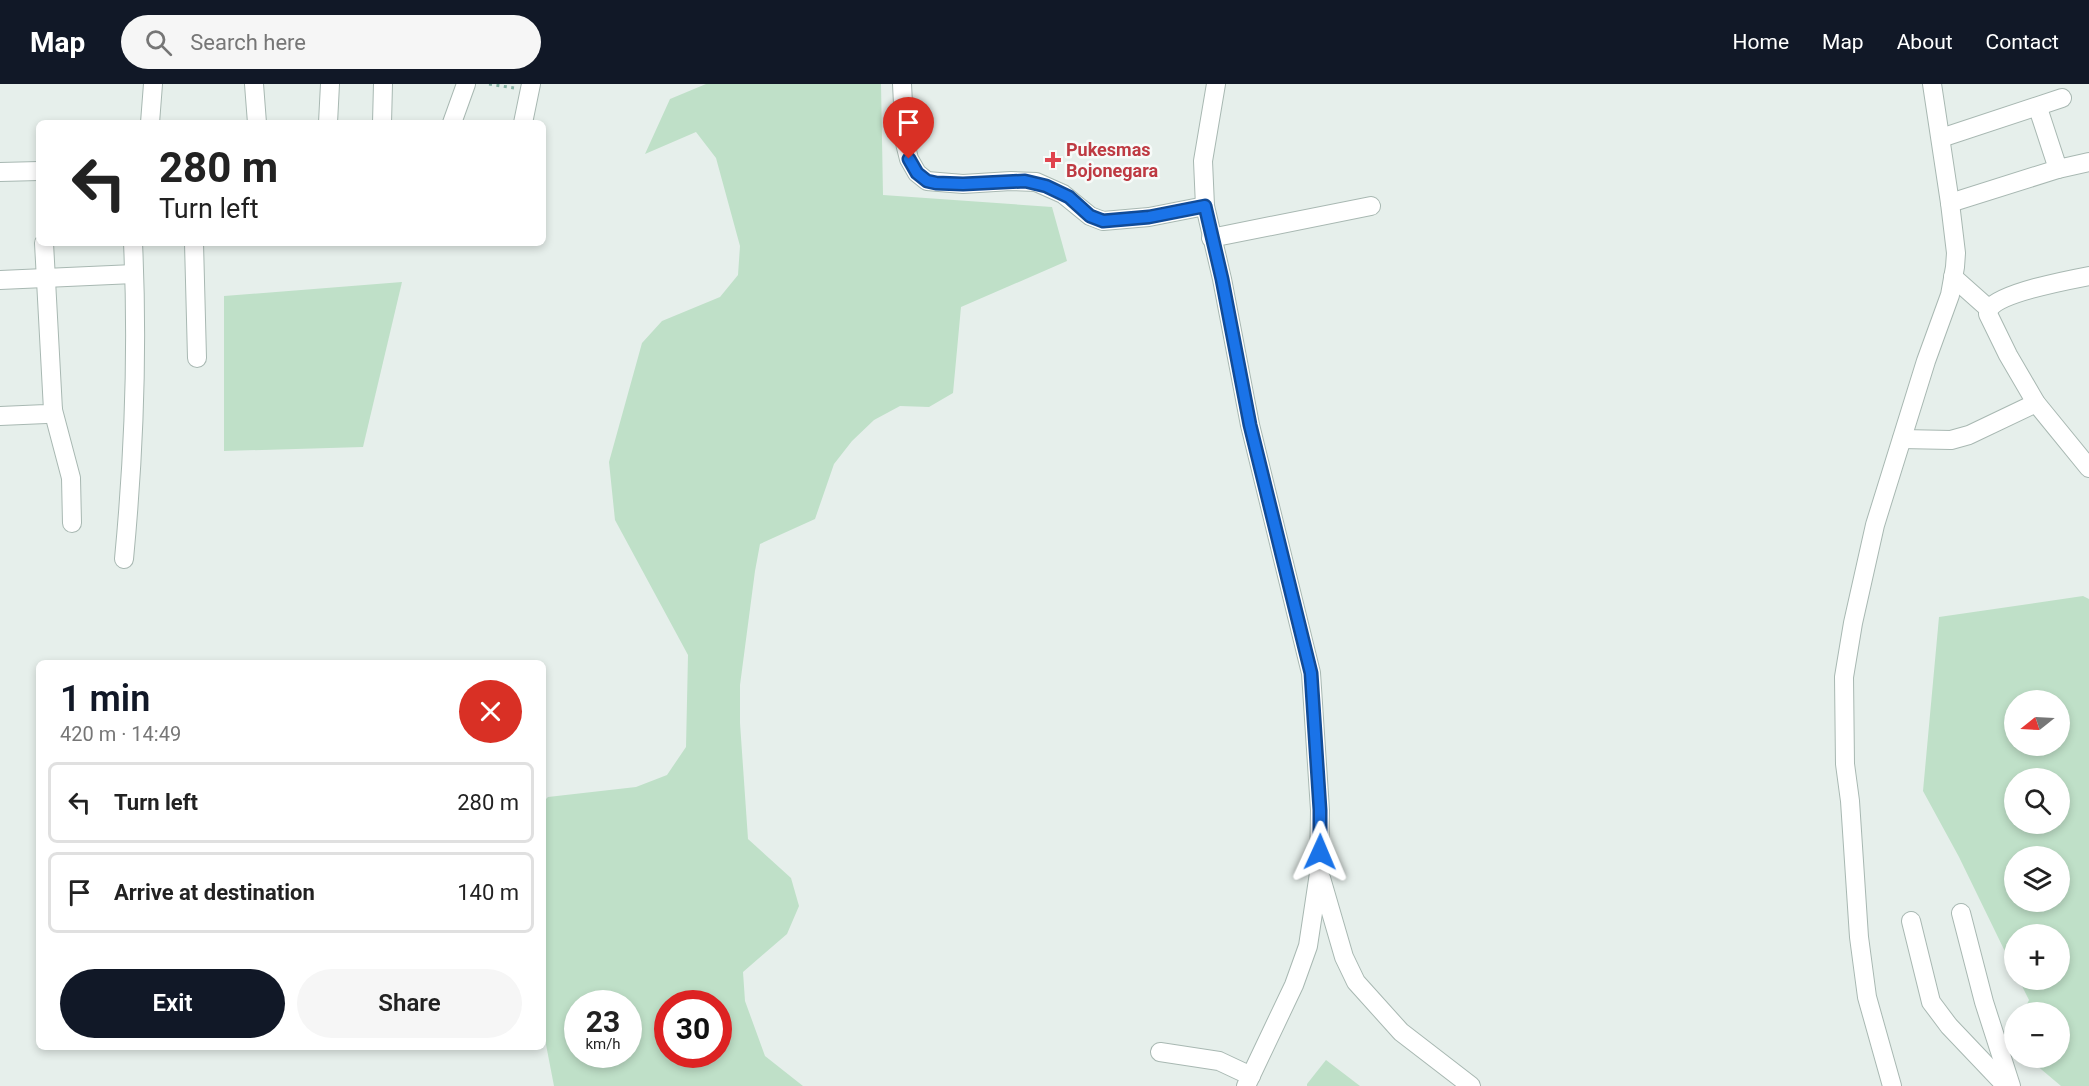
<!DOCTYPE html>
<html lang="en">
<head>
<meta charset="utf-8">
<style>
	body { margin:0; font-family:Roboto,sans-serif; background:#f6f6f6; color:#222; height:100vh; display:flex; flex-direction:column; font-size:22px; white-space:nowrap }
	* { box-sizing:border-box; margin:0 }
	p { font-size:20px; color:#767676 }
	.icon { flex:none; width:33px; height:33px; fill:none; stroke:currentColor; stroke-width:2; stroke-linecap:round; stroke-linejoin:round }
	.map { position:relative; flex:1; overflow:hidden }
	.details { position:absolute; left:36px; top:576px; width:510px; height:390px; display:flex; flex-direction:column; background:#fff; border-radius:9px; box-shadow:0 3px 9px #0003 }
	.details>* { flex:none }
	.banner { position:absolute; left:36px; top:36px; width:510px; height:126px; border-radius:9px; box-shadow:0 3px 9px #0003; background:#fff; color:#222; overflow:hidden }
	.needle { width:39px; rotate:252deg }
	.fabs { position:absolute; left:2004px; top:606px; display:grid; gap:12px }
	.fabs a { display:grid; place-items:center; width:66px; height:66px; border-radius:50%; background:#fff; box-shadow:0 3px 9px #0003; font-size:30px }
	.speed { position:absolute; left:564px; top:906px; display:flex; gap:12px; font-size:30px; font-weight:700; text-align:center }
	.speed>* { display:grid; place-content:center; width:78px; height:78px; border-radius:50%; background:#fff; box-shadow:0 3px 9px #0003; line-height:1 }
	.speed small { font-size:15px; font-weight:400 }
	.speed .limit { border:9px solid #d22; background:#fff; color:#111 }
	.pin { position:absolute; display:grid; place-items:center; width:51px; height:51px; color:#fff; margin:-62px -26px; border-radius:50% 50% 50% 0; rotate:-45deg; box-shadow:0 0 6px #0007 }
	.pin .icon { rotate:45deg }
	.me { position:absolute; width:66px; margin:-33px; rotate:1deg; stroke-linejoin:round; filter:drop-shadow(0 0 4px #0008) }
	.turn { display:flex; align-items:center; gap:21px; height:126px; padding:0 24px; font-size:27px }
	.turn .icon { width:78px; height:78px; stroke-width:2.5 }
	.turn b { display:block; font-size:42px; line-height:51px }
	.round { display:grid; place-items:center; flex:none; width:63px; height:63px; border-radius:32px; background:#f6f6f6 }
	.head { display:flex; align-items:center; justify-content:space-between; height:102px; padding:0 24px }
	h1 { font-size:36px; font-weight:600; line-height:45px; color:#111827 }
	.cta { display:flex; gap:12px; margin-top:auto; padding:12px 24px }
	.cta a { flex:1; height:69px; border-radius:36px; background:#111827; color:#fff; font-size:24px; font-weight:600; line-height:69px; text-align:center }
	.cta a+a { background:#f6f6f6; color:#222 }
	ul { padding:0; list-style:none }
	li { display:flex; align-items:center; gap:18px; height:81px; margin:0 12px 9px; padding:0 12px; border:3px solid #e0e0e0; border-radius:9px }
	li div { flex:1 }
	li b { display:block; font-size:22px }
	li em { font-style:normal }
	header { display:flex; align-items:center; gap:36px; box-sizing:border-box; height:84px; padding:0 30px; background:#111827; color:#fff }
	header strong { font-size:28px }
	nav { display:flex; gap:33px; margin-inline-start:auto; font-size:21px }
	.search { width:420px; height:54px; background:#f6f6f6; display:flex; align-items:center; gap:15px; box-sizing:border-box; padding:0 21px; border-radius:33px; color:#767676; font-size:22px }
	.map>svg:first-child { display:block }
</style>
</head>
<body>
<header>
<strong>Map</strong>
<div class="search"><svg class="icon" aria-label="search" viewBox="0 0 24 24"><circle cx="10" cy="10" r="6"/><path d="M15 15l6 6"/></svg>Search here</div>
<nav><a>Home</a><a>Map</a><a>About</a><a>Contact</a></nav>
</header>
<div class="map">
<svg width="2089" height="1002" viewBox="0 0 2089 1002">
	<rect width="100%" height="100%" fill="#e6efeb"/>
	<g fill="#bfe0c8" fill-rule="evenodd">
		<path d="M706,0H881L883,111L1052,123L1067,177L961,223L953,309L929,323L900,322L874,336L852,357L834,380L815,435L760,460L755,487L740,601V639L748,755L791,794L799,822L787,850L743,888L745,917L765,972L803,1002H554L543,945V718L548,713L636,703L667,691L686,663L688,571L615,436L609,378L642,259L662,237L720,213L738,191L740,162L716,74L696,48L645,70L670,15ZM578,920H628V970H578ZM668,920H718V970H668Z"/>
		<polygon points="402,198 363,363 224,367 224,212"/>
		<path d="M2083,512L2089,515V1002H2061L2028,974H2060V928H2023L2029,916L2019,896H2060V850H2014V886L1959,773L1923,707L1939,533ZM2014,616H2060V662H2014ZM2014,694H2060V740H2014ZM2014,772H2060V818H2014Z"/>
		<polygon points="1326,976 1360,1002 1307,1002 1307,1000"/>
	</g>
	<g fill="none" stroke-linecap="round" stroke-linejoin="round">
		<g stroke="#a8b8b2" stroke-width="20">
			<g id="minor">
				<polyline points="254,0 257,39"/>
				<polyline points="902,0 905,59 909,75 917,89 927,97 963,100 1011,97 1036,98 1063,110 1090,132 1103,137 1149,133 1205,122"/>
				<polyline points="1216,0 1203,77 1205,122 1222,195 1250,341 1311,589 1320,726 1319,789 1308,862 1294,901 1246,1002"/>
				<polyline points="2038,24 2058,85 2089,78"/>
				<polyline points="150,39 153,0"/>
				<polyline points="328,39 330,0"/>
				<polyline points="382,39 383,0"/>
				<polyline points="452,39 466,0"/>
				<polyline points="523,39 531,0"/>
				<polyline points="1941,54 2062,14"/>
				<polyline points="0,88 39,87"/>
				<polyline points="1950,119 2058,85"/>
				<polyline points="1211,154 1371,122"/>
				<polyline points="194,159 197,274"/>
				<path d="M1953,193L1989,225C2000,209 2068,196 2089,192"/>
				<polyline points="0,196 134,190"/>
				<polyline points="1989,225 1988,230 2008,271 2036,319 2089,384"/>
				<polyline points="53,326 71,394 72,439"/>
				<polyline points="0,332 46,330 53,326 44,159"/>
				<polyline points="1902,355 1951,356 1969,351 2036,319"/>
				<path d="M124,475C134,370 138,265 133,159"/>
				<polyline points="1321,794 1344,873 1356,898 1401,948 1471,1002"/>
				<polyline points="1961,829 1984,918 2011,1002"/>
				<polyline points="1911,837 1931,918 1949,942 2006,1002"/>
				<polyline points="1160,968 1219,977 1251,992"/>
				<polyline points="1892,1002 1867,913 1859,853 1850,717 1845,680 1844,593 1853,539 1875,441 1926,277 1950,211 1955,183 1956,169 1950,119 1932,0"/>
			</g>
		</g>
		<polyline stroke="#86b3a5" stroke-width="3" stroke-dasharray="3 4.5" stroke-linecap="butt" points="489,0 514,4"/>
		<use href="#minor" stroke="#fff" stroke-width="18"/>
	</g>
	<g fill="none" stroke-linecap="round" stroke-linejoin="round">
		<g stroke="#114b97" stroke-width="15">
			<polyline id="route" points="909,75 917,89 927,97 936,99 963,100 1025,97 1046,102 1069,113 1090,132 1103,137 1149,133 1205,122 1222,195 1250,341 1311,589 1320,726 1320,768"/>
		</g>
		<use href="#route" stroke="#1a73e8" stroke-width="10"/>
	</g>
	<path fill="#e0444e" stroke="#f7fbf9" stroke-width="2" d="M1050 67h6v6h6v6h-6v6h-6v-6h-6v-6h6z"/>
	<g text-anchor="middle" stroke-width="5" stroke-linejoin="round" paint-order="stroke">
		<g font-size="18" font-weight="bold" fill="#be3a42" stroke="#f7fbf9" text-anchor="start">
			<text x="1066" y="72">Pukesmas<tspan x="1066" dy="21">Bojonegara</tspan></text>
		</g>
	</g>
</svg>
<div class="fabs">
<a><svg class="needle" viewBox="-14 -14 28 28"><path d="M0-13l5 13h-10z" fill="#e53935"/><path d="M0 13l5-13h-10z" fill="#767676"/></svg></a>
<a><svg class="icon" aria-label="search" viewBox="0 0 24 24"><circle cx="10" cy="10" r="6"/><path d="M15 15l6 6"/></svg></a>
<a><svg class="icon" aria-label="layers" viewBox="0 0 24 24"><path d="M12 4l9 5-9 5-9-5zM3 14l9 5 9-5"/></svg></a>
<a>+</a>
<a>−</a>
</div>
<div class="speed"><div>23<small>km/h</small></div><div class="limit">30</div></div>
<div class="pin" style="left:909px;top:75px;background:#d93025"><svg class="icon" aria-label="arrive" viewBox="0 0 24 24"><path d="M6 21V4h12l-3 4 3 4H6"/></svg></div>
<svg class="me" style="left:1320px;top:768px" viewBox="-20 -20 40 40"><path d="M0-17L14 15 0 8-14 15z" fill="#1a73e8" stroke="#fff" stroke-width="4"/></svg>
<div class="banner">
<div class="turn"><svg class="icon" aria-label="left" viewBox="0 0 24 24"><path d="M17 20v-9H6M10 6l-5 5 5 5"/></svg><div><b>280 m</b>Turn left</div></div>
</div>
<section class="details">
<div class="head"><div><h1>1 min</h1><p>420 m · 14:49</p></div><a class="round" style="background:#d93025;color:#fff"><svg class="icon" aria-label="close" viewBox="0 0 24 24"><path d="M6 6l12 12M18 6L6 18"/></svg></a></div>
<ul>
<li><svg class="icon" aria-label="left" viewBox="0 0 24 24"><path d="M17 20v-9H6M10 6l-5 5 5 5"/></svg><div><b>Turn left</b></div><em>280 m</em></li>
<li><svg class="icon" aria-label="arrive" viewBox="0 0 24 24"><path d="M6 21V4h12l-3 4 3 4H6"/></svg><div><b>Arrive at destination</b></div><em>140 m</em></li>
</ul>
<div class="cta"><a>Exit</a><a>Share</a></div>
</section>
</div>
</body>
</html>
